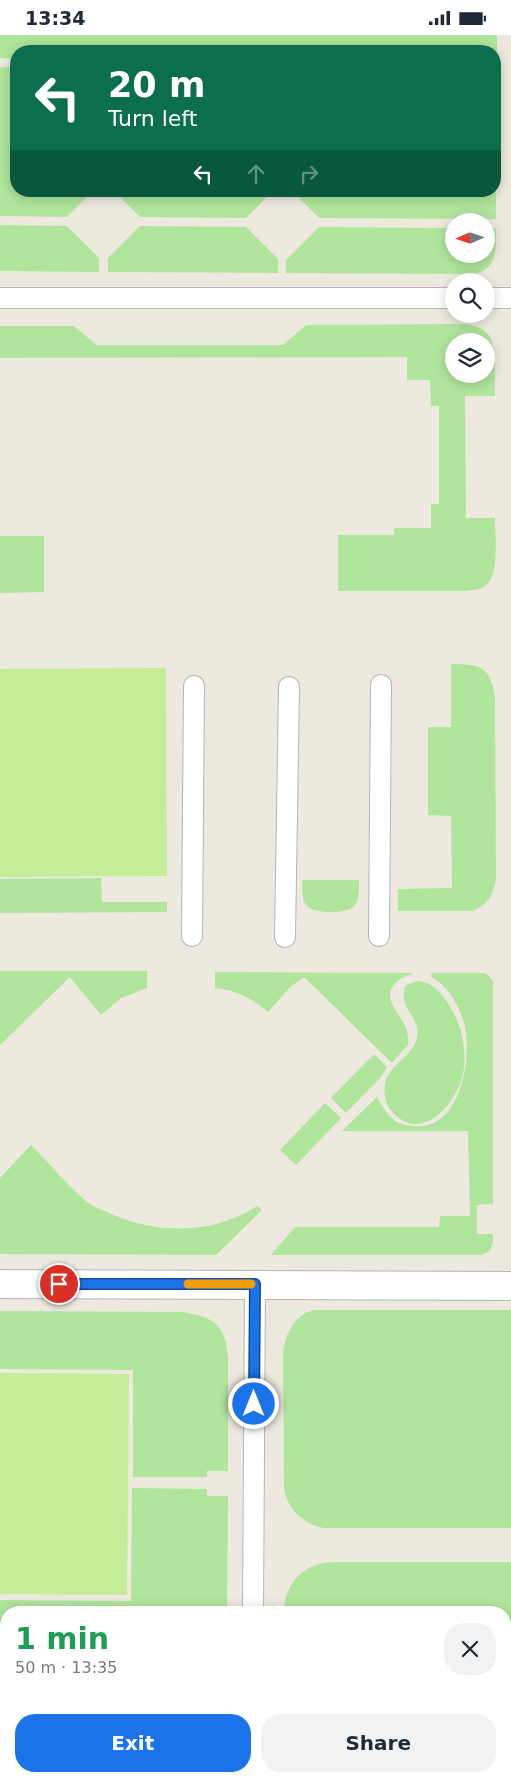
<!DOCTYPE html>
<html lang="en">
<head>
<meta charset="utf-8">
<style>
	body { margin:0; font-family:"DejaVu Sans",sans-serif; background:#f2f2f3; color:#1f2937; height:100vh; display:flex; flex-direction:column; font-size:19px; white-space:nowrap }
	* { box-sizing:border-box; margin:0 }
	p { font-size:16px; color:#747a83 }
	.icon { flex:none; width:28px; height:28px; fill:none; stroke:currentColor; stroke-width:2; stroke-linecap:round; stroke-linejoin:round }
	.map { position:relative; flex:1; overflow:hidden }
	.details { position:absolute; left:0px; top:1571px; width:511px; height:176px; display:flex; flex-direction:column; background:#fff; border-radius:20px 20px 0 0; box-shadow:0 2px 12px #0003 }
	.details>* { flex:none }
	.hud { position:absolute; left:10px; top:10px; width:491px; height:152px; border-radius:20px; box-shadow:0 2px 12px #0003; background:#0b6e4f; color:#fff; overflow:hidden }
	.needle { width:32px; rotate:267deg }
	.fabs { position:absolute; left:445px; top:178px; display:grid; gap:10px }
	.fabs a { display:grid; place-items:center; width:50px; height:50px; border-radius:50%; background:#fff; box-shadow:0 2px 12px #0003; font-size:25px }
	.pin { position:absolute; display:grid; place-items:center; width:42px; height:42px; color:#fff; margin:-21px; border:2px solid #fff; border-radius:50%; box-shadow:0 1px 5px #0007 }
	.me { position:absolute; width:55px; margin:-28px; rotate:0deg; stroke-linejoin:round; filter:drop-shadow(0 0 4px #0008) }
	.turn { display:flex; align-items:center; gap:18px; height:105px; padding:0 15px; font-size:22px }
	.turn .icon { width:65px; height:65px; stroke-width:2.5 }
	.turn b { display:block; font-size:35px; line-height:42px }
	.lanes { display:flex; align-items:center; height:48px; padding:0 15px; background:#0003; justify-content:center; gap:25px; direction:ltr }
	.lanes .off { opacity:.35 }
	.round { display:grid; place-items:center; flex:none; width:52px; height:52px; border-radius:20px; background:#f2f2f3 }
	.head { display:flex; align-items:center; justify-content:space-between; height:85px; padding:0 15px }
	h1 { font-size:30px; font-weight:700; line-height:38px; color:#1e9e55 }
	.action { display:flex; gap:10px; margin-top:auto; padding:10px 15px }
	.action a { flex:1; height:58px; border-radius:20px; background:#1a73e8; color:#fff; font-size:20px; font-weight:700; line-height:58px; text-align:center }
	.action a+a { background:#f2f2f3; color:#1f2937 }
	.status { display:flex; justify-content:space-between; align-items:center; height:35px; padding:0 25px; background:#fff; direction:ltr }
	.status svg { height:14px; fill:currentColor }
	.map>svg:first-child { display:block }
</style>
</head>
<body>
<div class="status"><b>13:34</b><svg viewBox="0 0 49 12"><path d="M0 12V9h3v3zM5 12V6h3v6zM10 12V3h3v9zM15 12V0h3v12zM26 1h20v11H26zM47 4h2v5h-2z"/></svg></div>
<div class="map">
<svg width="511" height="1747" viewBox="0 0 511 1747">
	<rect width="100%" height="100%" fill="#eee9df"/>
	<g fill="#b0e59c" fill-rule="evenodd">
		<polygon points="0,0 497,0 497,27 495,27 495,16 16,16 16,24 0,23"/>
		<polygon points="0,32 16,32 16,156 93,156 67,182 0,181"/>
		<polygon points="495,35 496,35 496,184 319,183 292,156 495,156"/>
		<polygon points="114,156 273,156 246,183 140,182"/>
		<polygon points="0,190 67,191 99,223 99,237 0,236"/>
		<polygon points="140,191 246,192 278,224 278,238 108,237 108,223"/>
		<path d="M319,192L454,193V219H486V193H496C496,213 498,233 475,239L286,238V225Z"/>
		<path d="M467,289C473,291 480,292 485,296C499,307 494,344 495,361H465L466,483H495C495,500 500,541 485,551C480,555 473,555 466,556H338V500H394V493H431V469H439V371H431L430,345H407V322L0,323V291H74L97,310H283L306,290ZM454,306H486V339H454Z"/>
		<polygon points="0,501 44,501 44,557 0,558"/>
		<path d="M451,629C480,629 490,631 495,662L496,845C493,860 488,869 473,876H398V854L452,853L451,781L428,780V692H451Z"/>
		<polygon points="101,843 102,867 167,867 167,877 0,878 0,844"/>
		<path d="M302,845H359C359,853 360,863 354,871C348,879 314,879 307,871C301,864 302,853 302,845Z"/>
		<polygon points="0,936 147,936 147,953 121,963 101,980 70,942 0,1010"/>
		<path d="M215,937L413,938C409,941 403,941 399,945C379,960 398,976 405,991C408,997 408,1003 408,1010L392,1028L304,942L290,952L268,977C252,963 235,955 215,953Z"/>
		<path d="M431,938H484L488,940L493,946V1169L477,1170V1199H493V1207L490,1216L481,1220H271L295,1192H439L440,1181H470L468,1096H342L377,1062C387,1080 393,1090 414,1091C460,1096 472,1025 465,992C461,973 449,952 432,942Z"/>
		<path d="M418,946C437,948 447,965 455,981C462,995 466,1016 464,1033C460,1067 420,1113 390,1074C384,1066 383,1054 386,1045C392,1029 411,1021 416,1006C424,981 395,974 406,950Z"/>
		<polygon points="374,1019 387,1032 381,1042 346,1078 331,1063"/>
		<polygon points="325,1068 341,1083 296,1130 280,1115"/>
		<path d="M31,1110C49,1128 67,1150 87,1167C93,1172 101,1174 107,1177C155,1200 212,1200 257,1171L262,1175L216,1220L0,1219V1143Z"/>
		<path d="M314,1275H511V1493H323C302,1488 288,1475 284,1454L283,1317C285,1299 295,1279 314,1275Z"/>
		<polygon points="0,1276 184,1277 205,1282 215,1288 222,1297 226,1308 228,1324 228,1436 207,1436 207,1442 133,1442 133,1335 0,1334"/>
		<polygon points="132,1453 207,1454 207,1461 228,1461 227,1577 6,1578 6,1741 226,1741 226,1747 0,1747 0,1565 131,1566"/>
		<path d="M332,1527H511V1624H505V1578L284,1577C284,1557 295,1537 316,1530C321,1528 327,1528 332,1527Z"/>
		<polygon points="505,1680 511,1680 511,1747 282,1747 282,1741 505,1741"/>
	</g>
	<g fill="#c3ed97">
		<polygon points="166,633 167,841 0,842 0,634"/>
		<polygon points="0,1338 129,1339 127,1560 0,1559"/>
	</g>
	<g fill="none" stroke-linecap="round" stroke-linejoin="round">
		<g stroke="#b3b5c0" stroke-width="22">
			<g id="service">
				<polyline points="0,263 454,263"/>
				<polyline points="486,263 511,263"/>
				<polyline points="192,901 194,651"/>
				<polyline points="379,901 381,650"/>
				<polyline points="285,902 289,652"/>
				<polyline points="253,1578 255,1249"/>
				<polyline points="253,1747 253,1741"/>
			</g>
		</g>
		<g stroke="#b3b5c0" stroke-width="30">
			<polyline id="minor" points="0,1249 511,1251"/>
		</g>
		<use href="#service" stroke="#fff" stroke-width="20"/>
		<use href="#minor" stroke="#fff" stroke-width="28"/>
	</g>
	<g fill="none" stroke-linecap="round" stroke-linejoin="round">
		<g stroke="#114b97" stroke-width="12">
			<polyline id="route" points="59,1249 255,1249 254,1369"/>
		</g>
		<use href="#route" stroke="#1a73e8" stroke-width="9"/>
		<polyline stroke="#f59e0b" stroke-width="9" points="188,1249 251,1249"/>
	</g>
</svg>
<div class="fabs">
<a><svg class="needle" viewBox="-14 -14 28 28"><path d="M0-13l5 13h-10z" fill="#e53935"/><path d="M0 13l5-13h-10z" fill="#747a83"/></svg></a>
<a><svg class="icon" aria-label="search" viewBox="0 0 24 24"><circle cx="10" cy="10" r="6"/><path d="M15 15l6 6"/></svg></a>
<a><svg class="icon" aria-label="layers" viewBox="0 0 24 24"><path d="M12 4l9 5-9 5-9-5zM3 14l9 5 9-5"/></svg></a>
</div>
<div class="pin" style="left:59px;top:1249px;background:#d93025"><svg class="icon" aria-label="arrive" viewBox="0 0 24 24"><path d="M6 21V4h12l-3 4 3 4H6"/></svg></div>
<svg class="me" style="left:254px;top:1369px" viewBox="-20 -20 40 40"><circle r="17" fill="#1a73e8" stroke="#fff" stroke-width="3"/><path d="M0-11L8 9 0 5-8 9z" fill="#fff"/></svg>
<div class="hud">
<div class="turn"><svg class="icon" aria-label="left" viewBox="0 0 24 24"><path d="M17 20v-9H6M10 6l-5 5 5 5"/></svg><div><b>20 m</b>Turn left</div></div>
<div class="lanes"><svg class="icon" aria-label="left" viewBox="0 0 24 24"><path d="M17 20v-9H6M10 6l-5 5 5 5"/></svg><svg class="icon off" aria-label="ahead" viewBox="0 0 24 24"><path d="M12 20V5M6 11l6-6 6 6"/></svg><svg class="icon off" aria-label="right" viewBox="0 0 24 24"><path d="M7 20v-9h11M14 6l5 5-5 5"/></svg></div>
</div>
<section class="details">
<div class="head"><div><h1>1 min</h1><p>50 m · 13:35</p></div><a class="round"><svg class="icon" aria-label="close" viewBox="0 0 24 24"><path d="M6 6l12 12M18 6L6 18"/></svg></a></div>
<div class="action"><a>Exit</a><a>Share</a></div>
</section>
</div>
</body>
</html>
